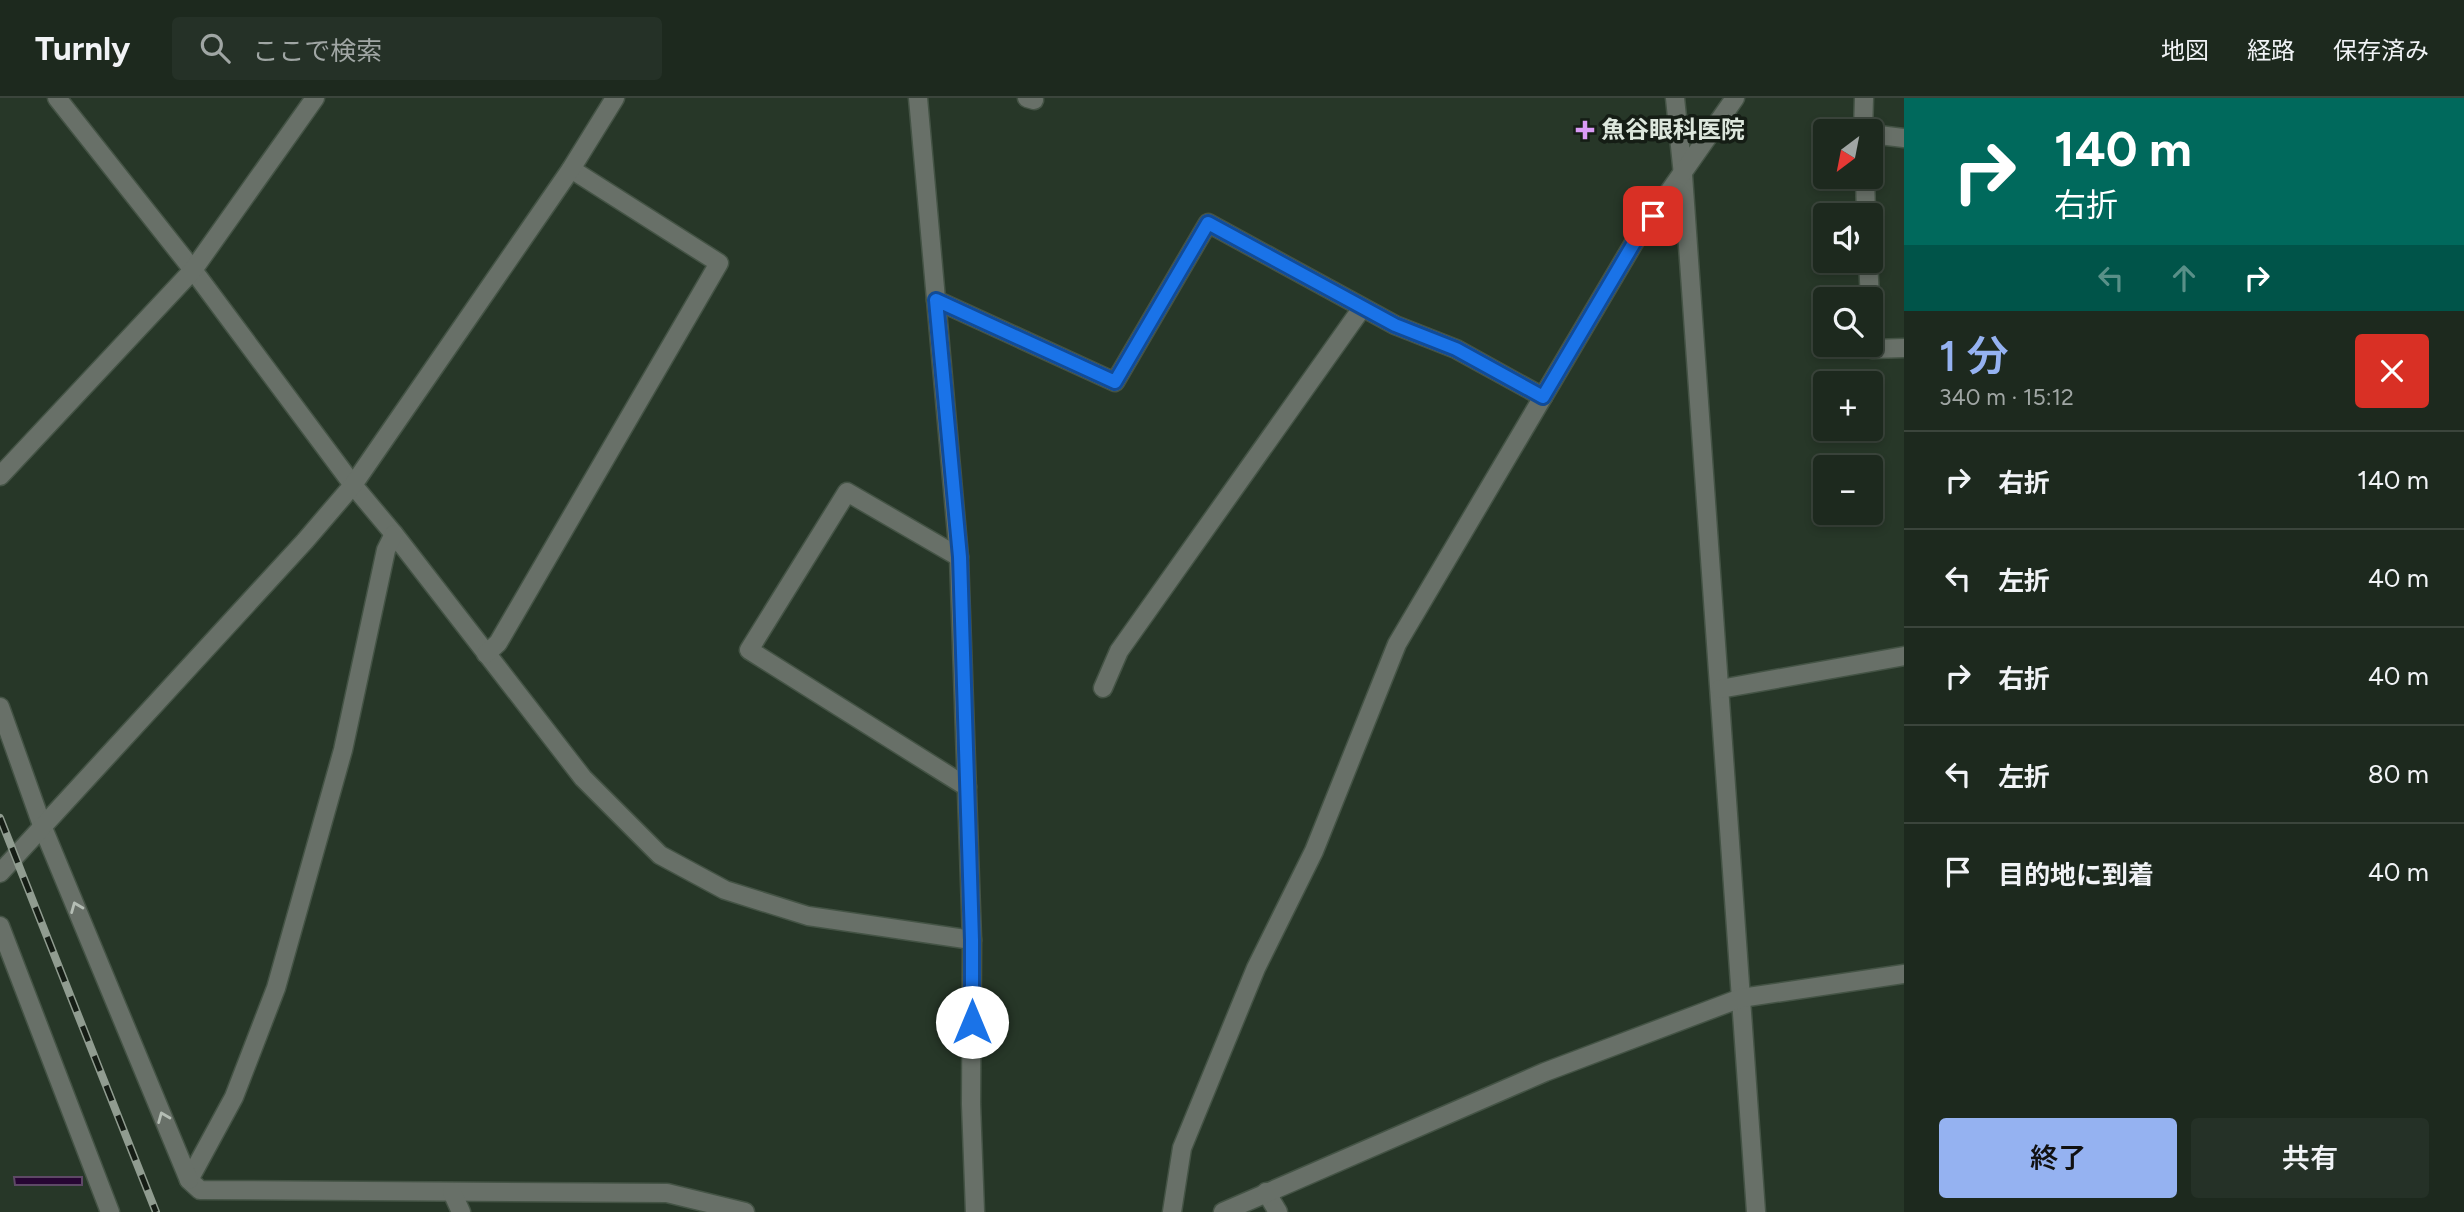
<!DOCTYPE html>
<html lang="ja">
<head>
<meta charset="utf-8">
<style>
	body { margin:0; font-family:Figtree,"Noto Sans JP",sans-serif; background:#253127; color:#f1f3f6; height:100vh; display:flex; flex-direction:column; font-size:26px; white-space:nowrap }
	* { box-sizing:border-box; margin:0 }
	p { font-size:23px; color:#a0a6a4 }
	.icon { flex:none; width:38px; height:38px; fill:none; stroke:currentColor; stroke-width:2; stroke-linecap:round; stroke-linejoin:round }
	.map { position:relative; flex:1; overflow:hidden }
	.sheet { display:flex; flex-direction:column; background:#1d291e; width:560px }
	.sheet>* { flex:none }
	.hud { background:#00695c; color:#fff; overflow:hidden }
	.needle { width:46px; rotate:212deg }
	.fabs { position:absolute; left:1813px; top:21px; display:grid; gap:14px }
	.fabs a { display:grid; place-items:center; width:70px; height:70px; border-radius:7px; background:#1d291e; box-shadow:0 4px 10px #0003,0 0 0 2px #3b453c; font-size:35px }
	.pin { position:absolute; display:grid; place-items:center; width:60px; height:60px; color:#fff; margin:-30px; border-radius:14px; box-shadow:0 4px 10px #0006 }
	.me { position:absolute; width:77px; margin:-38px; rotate:0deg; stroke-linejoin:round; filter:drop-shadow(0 0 5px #0008) }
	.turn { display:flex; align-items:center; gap:24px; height:147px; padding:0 35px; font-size:32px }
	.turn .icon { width:91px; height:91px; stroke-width:2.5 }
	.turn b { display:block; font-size:49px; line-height:60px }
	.lanes { display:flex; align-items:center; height:66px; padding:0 35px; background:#0003; justify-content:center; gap:35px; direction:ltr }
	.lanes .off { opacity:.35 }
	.round { display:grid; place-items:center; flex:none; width:74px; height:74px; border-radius:7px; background:#253127 }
	.summary { display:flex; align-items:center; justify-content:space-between; height:119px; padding:0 35px }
	h1 { font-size:42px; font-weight:600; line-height:52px; color:#95b2f1 }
	.button { display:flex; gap:14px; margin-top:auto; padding:14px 35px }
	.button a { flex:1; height:80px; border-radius:7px; background:#95b2f1; color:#111; font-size:28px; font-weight:600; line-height:80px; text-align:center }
	.button a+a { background:#253127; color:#f1f3f6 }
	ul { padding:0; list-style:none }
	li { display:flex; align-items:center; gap:21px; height:98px; padding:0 35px; border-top:2px solid #3b453c }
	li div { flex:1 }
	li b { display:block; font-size:26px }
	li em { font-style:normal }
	header { display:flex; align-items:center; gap:42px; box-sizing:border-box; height:98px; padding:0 35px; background:#1d291e; border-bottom:2px solid #3b453c }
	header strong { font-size:33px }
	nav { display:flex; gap:38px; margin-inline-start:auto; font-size:24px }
	.search { width:490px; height:63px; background:#253127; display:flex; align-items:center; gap:18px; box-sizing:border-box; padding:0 24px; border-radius:7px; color:#a0a6a4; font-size:26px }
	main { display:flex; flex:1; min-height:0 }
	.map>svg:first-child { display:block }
</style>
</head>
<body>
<header>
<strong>Turnly</strong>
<div class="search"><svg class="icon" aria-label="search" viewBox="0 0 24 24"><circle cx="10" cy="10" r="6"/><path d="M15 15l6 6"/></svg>ここで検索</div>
<nav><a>地図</a><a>経路</a><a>保存済み</a></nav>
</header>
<main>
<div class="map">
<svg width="1904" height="1114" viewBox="0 0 1904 1114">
	<rect width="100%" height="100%" fill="#273728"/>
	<polygon fill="#270533" stroke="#5e4966" stroke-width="2" points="14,1079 82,1079 82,1087 15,1087"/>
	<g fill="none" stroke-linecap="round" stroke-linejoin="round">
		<g stroke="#445345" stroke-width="21">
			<g id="minor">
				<polyline points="57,0 193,172 353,387 394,436 583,680 660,757 725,792 808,818 972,842"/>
				<polyline points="918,0 959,459 972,842 971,1006 975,1114"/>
				<polyline points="1027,0 1034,2"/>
				<polyline points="1675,0 1683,77 1756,1114"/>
				<polyline points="1863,33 1864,0"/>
				<polyline points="1871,36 1904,40"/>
				<polyline points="1865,79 1866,117"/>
				<polyline points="1868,163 1870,201"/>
				<polyline points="936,202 1115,284 1208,125 1395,227 1456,251 1543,299"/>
				<polyline points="1871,220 1872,251 1904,250"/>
				<polyline points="0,378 193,172 315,0"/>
				<polyline points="394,436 386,452 343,652 276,890 234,999 189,1082 200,1092 667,1095 745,1114"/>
				<polyline points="959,459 847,394 749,552 967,689"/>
				<polyline points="486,556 498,545 719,165 571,71"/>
				<polyline points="1103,590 1119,553 1362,210"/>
				<polyline points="1720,591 1904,558"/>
				<polyline points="0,609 43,730 189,1082"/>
				<polyline points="0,775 305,443 353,387 571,71 615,0"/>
				<polyline points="0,828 110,1114"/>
				<polyline points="452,1094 461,1114"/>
				<polyline points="1266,1094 1278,1114"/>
				<polyline points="1172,1114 1182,1050 1256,870 1314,753 1397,546 1638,138 1735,0"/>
				<polyline points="1223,1114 1545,974 1741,900 1904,876"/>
			</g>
		</g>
		<use href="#minor" stroke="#687068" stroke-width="18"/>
		<g stroke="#909c90" stroke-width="8">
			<polyline id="rail" points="0,720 156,1114"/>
		</g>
		<use href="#rail" stroke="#151d15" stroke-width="5" stroke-dasharray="16" stroke-linecap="butt"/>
	</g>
	<defs><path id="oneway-chevron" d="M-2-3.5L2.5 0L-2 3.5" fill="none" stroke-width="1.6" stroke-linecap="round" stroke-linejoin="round" transform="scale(1.75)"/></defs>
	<g stroke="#b4bdb4">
		<use href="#oneway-chevron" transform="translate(76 809) rotate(-112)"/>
		<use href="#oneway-chevron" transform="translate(163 1019) rotate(-112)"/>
	</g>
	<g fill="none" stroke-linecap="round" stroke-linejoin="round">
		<g stroke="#114b97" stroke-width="18">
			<polyline id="route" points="972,924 972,842 960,459 936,202 1115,284 1208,125 1395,227 1456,251 1543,299 1638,138 1653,118"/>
		</g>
		<use href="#route" stroke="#1a73e8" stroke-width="12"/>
	</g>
	<path fill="#da9af6" stroke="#151d15" stroke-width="2.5" d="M1581.5 21.5h7v7h7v7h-7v7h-7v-7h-7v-7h7z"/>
	<g text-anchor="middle" stroke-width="7" stroke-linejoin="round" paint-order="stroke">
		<g font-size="24" font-weight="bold" fill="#dde7dd" stroke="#151d15" text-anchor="start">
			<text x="1601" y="40">魚谷眼科医院</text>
		</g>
	</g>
</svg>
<div class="fabs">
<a><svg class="needle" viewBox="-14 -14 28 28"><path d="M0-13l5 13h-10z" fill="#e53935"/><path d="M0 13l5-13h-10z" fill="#a0a6a4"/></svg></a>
<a><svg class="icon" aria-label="sound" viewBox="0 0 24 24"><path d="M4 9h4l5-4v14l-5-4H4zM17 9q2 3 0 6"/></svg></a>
<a><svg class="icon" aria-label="search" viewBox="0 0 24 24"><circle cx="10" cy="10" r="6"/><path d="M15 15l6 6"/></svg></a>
<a>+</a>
<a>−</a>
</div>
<div class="pin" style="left:1653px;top:118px;background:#d93025"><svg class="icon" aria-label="arrive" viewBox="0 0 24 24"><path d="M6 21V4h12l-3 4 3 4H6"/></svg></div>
<svg class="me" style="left:972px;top:924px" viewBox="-20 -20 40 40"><circle r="19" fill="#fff"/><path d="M0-13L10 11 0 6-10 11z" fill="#1a73e8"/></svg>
</div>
<section class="sheet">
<div class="hud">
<div class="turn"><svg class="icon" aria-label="right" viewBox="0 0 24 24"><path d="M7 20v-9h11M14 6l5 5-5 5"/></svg><div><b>140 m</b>右折</div></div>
<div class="lanes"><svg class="icon off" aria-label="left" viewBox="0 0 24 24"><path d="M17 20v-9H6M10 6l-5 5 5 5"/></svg><svg class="icon off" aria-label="ahead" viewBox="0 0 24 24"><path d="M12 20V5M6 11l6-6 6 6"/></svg><svg class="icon" aria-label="right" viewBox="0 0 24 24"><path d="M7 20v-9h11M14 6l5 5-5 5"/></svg></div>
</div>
<div class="summary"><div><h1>1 分</h1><p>340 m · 15:12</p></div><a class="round" style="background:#d93025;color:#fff"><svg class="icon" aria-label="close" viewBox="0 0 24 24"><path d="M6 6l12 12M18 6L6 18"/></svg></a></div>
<ul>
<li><svg class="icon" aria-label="right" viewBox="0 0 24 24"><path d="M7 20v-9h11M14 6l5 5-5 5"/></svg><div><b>右折</b></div><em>140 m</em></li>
<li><svg class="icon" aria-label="left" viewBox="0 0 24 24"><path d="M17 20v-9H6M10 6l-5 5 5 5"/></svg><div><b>左折</b></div><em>40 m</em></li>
<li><svg class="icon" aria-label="right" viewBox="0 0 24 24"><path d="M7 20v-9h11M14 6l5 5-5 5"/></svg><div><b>右折</b></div><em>40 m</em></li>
<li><svg class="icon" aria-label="left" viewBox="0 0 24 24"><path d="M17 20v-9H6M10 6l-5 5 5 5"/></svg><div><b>左折</b></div><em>80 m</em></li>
<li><svg class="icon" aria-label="arrive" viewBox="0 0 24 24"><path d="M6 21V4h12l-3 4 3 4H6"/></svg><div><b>目的地に到着</b></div><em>40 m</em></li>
</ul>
<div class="button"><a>終了</a><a>共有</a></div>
</section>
</main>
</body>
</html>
